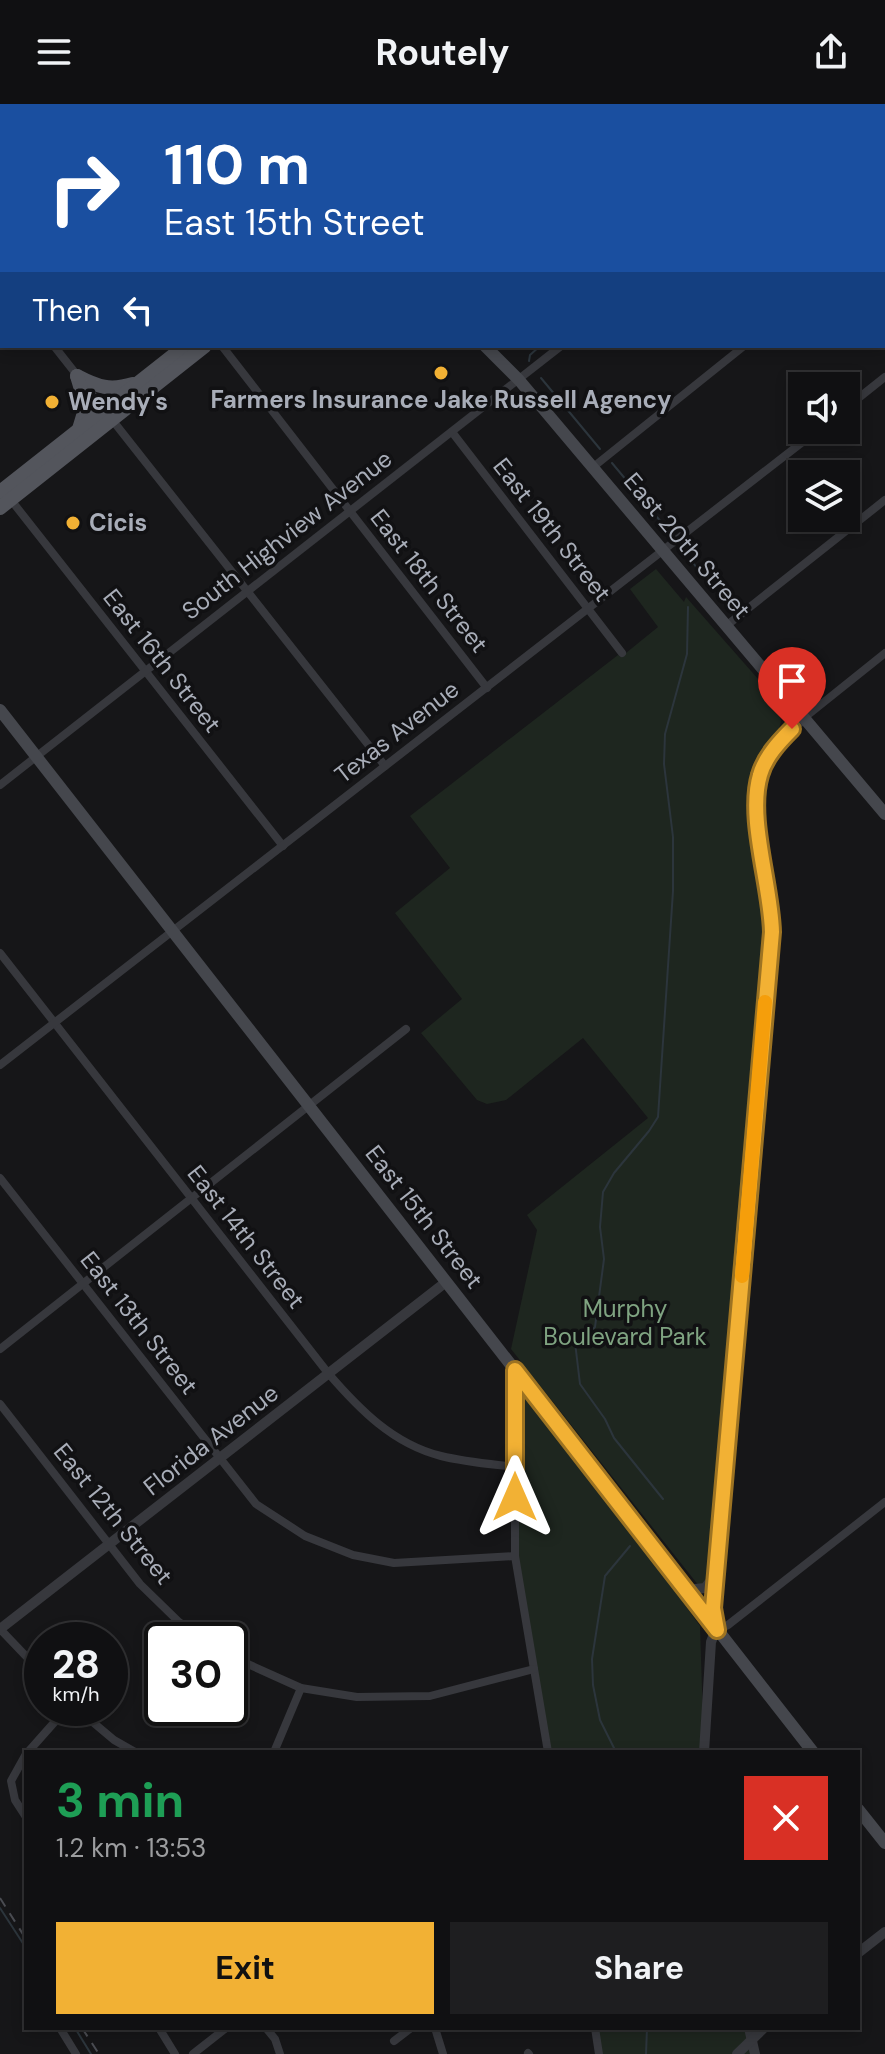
<!DOCTYPE html>
<html lang="en">
<head>
<meta charset="utf-8">
<style>
	body { margin:0; font-family:"DM Sans",sans-serif; background:#1e1e20; color:#f1f3f6; height:100vh; display:flex; flex-direction:column; font-size:30px; white-space:nowrap }
	* { box-sizing:border-box; margin:0 }
	p { font-size:26px; color:#9c9d9f }
	.icon { flex:none; width:44px; height:44px; fill:none; stroke:currentColor; stroke-width:2; stroke-linecap:round; stroke-linejoin:round }
	.map { position:relative; flex:1; overflow:hidden }
	.side { position:absolute; left:24px; top:1646px; width:836px; height:280px; display:flex; flex-direction:column; background:#101012; border-radius:0px; box-shadow:0 4px 12px #0003,0 0 0 2px #303032 }
	.side>* { flex:none }
	.guide { position:absolute; left:0px; top:0px; width:886px; height:244px; box-shadow:0 4px 12px #0003,0 0 0 2px #303032; background:#1a4fa0; color:#fff; overflow:hidden }
	.buttons { position:absolute; left:788px; top:268px; display:grid; gap:16px }
	.buttons a { display:grid; place-items:center; width:72px; height:72px; border-radius:0px; background:#101012; box-shadow:0 4px 12px #0003,0 0 0 2px #303032; font-size:40px }
	.speed { position:absolute; left:24px; top:1518px; display:flex; gap:16px; font-size:40px; font-weight:700; text-align:center }
	.speed>* { display:grid; place-content:center; width:104px; height:104px; border-radius:50%; background:#101012; box-shadow:0 4px 12px #0003,0 0 0 2px #303032; line-height:1 }
	.speed small { font-size:20px; font-weight:400 }
	.speed .limit { border:4px solid #111; border-radius:12px; background:#fff; color:#111 }
	.pin { position:absolute; display:grid; place-items:center; width:68px; height:68px; color:#fff; margin:-82px -34px; border-radius:50% 50% 50% 0; rotate:-45deg; box-shadow:0 0 8px #0007 }
	.pin .icon { rotate:45deg }
	.me { position:absolute; width:88px; margin:-44px; rotate:0deg; stroke-linejoin:round; filter:drop-shadow(0 0 6px #0008) }
	.turn { display:flex; align-items:center; gap:28px; height:168px; padding:0 32px; font-size:36px }
	.turn .icon { width:104px; height:104px; stroke-width:2.5 }
	.turn b { display:block; font-size:56px; line-height:68px }
	.then { display:flex; align-items:center; height:76px; padding:0 32px; background:#0003; gap:16px; font-size:30px }
	.round { display:grid; place-items:center; flex:none; width:84px; height:84px; border-radius:0px; background:#1e1e20 }
	.headline { display:flex; align-items:center; justify-content:space-between; height:136px; padding:0 32px }
	h1 { font-size:48px; font-weight:700; line-height:60px; color:#1e9e55 }
	.cta { display:flex; gap:16px; margin-top:auto; padding:16px 32px }
	.cta a { flex:1; height:92px; border-radius:0px; background:#f2b134; color:#111; font-size:32px; font-weight:700; line-height:92px; text-align:center }
	.cta a+a { background:#1e1e20; color:#f1f3f6 }
	header { display:flex; justify-content:space-between; align-items:center; height:104px; padding:0 32px; background:#101012; font-size:36px; font-weight:700 }
	.map>svg:first-child { display:block }
</style>
</head>
<body>
<header><svg class="icon" aria-label="menu" viewBox="0 0 24 24"><path d="M4 6h16M4 12h16M4 18h16"/></svg>Routely<svg class="icon" aria-label="share" viewBox="0 0 24 24"><path d="M12 15V3M7 8l5-5 5 5M5 13v7h14v-7"/></svg></header>
<div class="map">
<svg width="885" height="1950" viewBox="0 0 885 1950">
	<rect width="100%" height="100%" fill="#161618"/>
	<g fill="#1e261f">
		<polygon points="656,465 684,498 686,493 774,593 781,617 778,630 757,669 768,834 711,1473 699,1482 511,1245 537,1126 527,1111 648,1014 583,934 506,996 487,1000 477,996 421,929 462,895 395,809 450,764 410,712 618,551 621,553 658,523 630,485"/>
		<polygon points="515,1266 700,1522 704,1648 548,1648 515,1452"/>
		<polygon points="595,1924 749,1924 755,1950 599,1950"/>
	</g>
	<g fill="none" stroke-linecap="round" stroke-linejoin="round">
		<g stroke="#2c353c" stroke-width="2">
			<polyline points="529,257 530,251 540,242"/>
			<polyline points="541,274 600,345"/>
			<polyline points="612,359 672,431"/>
			<polyline points="684,446 699,467"/>
			<polyline points="663,1395 614,1334 605,1315 580,1280 574,1230 579,1227 583,1232 587,1231 595,1223 604,1155 600,1123 603,1088 614,1069 649,1027 658,1013 673,787 673,733 664,660 665,630 687,550 688,503"/>
			<polyline points="616,1648 600,1616 593,1581 592,1555 605,1472 630,1442"/>
			<polyline points="0,1804 26,1844"/>
			<polyline points="75,1924 91,1950"/>
			<polyline points="646,1950 647,1924"/>
		</g>
		<g stroke="#37383d" stroke-width="8">
			<polyline points="766,0 767,2"/>
			<polyline points="863,2 866,0"/>
			<polyline points="884,130 885,129"/>
			<polyline points="884,140 885,141"/>
			<polyline points="0,172 2,175"/>
			<polyline points="54,242 385,662"/>
			<polyline points="222,242 487,584"/>
			<polyline points="846,304 885,273"/>
			<polyline points="452,328 622,549"/>
			<polyline points="592,364 744,242"/>
			<polyline points="11,396 283,742"/>
			<polyline points="726,522 885,396"/>
			<polyline points="804,614 885,549"/>
			<polyline points="0,681 561,242"/>
			<path d="M0,849L328,1269C359,1305 393,1340 441,1352C465,1358 490,1360 515,1363"/>
			<polyline points="0,961 818,326"/>
			<polyline points="0,1074 256,1400 305,1432 353,1451 394,1459 515,1452"/>
			<polyline points="0,1245 406,925"/>
			<polyline points="515,1268 515,1452 548,1648"/>
			<polyline points="0,1300 140,1480 179,1518 204,1536"/>
			<polyline points="0,1525 42,1569"/>
			<polyline points="717,1526 728,1521 885,1398"/>
			<polyline points="230,1552 301,1584 357,1593 430,1592 534,1565"/>
			<polyline points="76,1604 114,1636 135,1648"/>
			<polyline points="28,1648 67,1604"/>
			<polyline points="274,1648 301,1584"/>
			<polyline points="26,1650 11,1677 15,1696 26,1713"/>
			<polyline points="60,1924 76,1950"/>
			<polyline points="159,1924 175,1950"/>
			<polyline points="266,1924 275,1935 280,1950"/>
			<polyline points="435,1924 443,1950"/>
			<polyline points="595,1924 599,1950"/>
			<polyline points="394,1937 411,1924"/>
			<polyline points="528,1949 529,1950"/>
			<polyline points="193,1950 226,1924"/>
		</g>
		<g stroke="#37383d" stroke-width="10">
			<polyline points="685,1486 705,1484 714,1473"/>
			<polyline points="0,1525 446,1178"/>
			<path d="M704,1648L711,1538C719,1521 714,1500 715,1481L772,828C771,780 743,702 764,661C773,642 789,628 804,614"/>
			<polyline points="858,1849 885,1828"/>
			<polyline points="749,1924 755,1950"/>
			<polyline points="737,1950 764,1924"/>
		</g>
		<g stroke="#45474d" stroke-width="12">
			<polyline points="242,0 245,2"/>
			<polyline points="289,0 292,2"/>
			<polyline points="485,242 519,276 885,710"/>
			<polyline points="0,606 813,1648"/>
			<polyline points="858,1705 885,1739"/>
		</g>
		<g stroke="#53555c" stroke-width="14">
			<polyline points="497,2 499,0"/>
			<path d="M77,272C98,283 110,287 133,280"/>
			<polyline points="77,272 86,302 79,325"/>
			<polyline points="0,388 185,242"/>
			<polyline points="0,404 205,242"/>
		</g>
		<g stroke="#4a4c52" stroke-width="2" stroke-dasharray="10 8" stroke-linecap="butt">
			<polyline points="0,1794 26,1835"/>
			<polyline points="82,1924 99,1950"/>
		</g>
	</g>
	<g fill="none" stroke-linecap="round" stroke-linejoin="round">
		<g stroke="#9d7322" stroke-width="20">
			<path id="route" d="M515,1393V1266L717,1526L713,1504L772,828C771,781 747,714 760,671C765,653 779,638 792,625"/>
		</g>
		<use href="#route" stroke="#f2b134" stroke-width="14"/>
		<polyline stroke="#f59e0b" stroke-width="14" points="742,1172 765,898"/>
	</g>
	<g fill="#f2b134" stroke="#111113" stroke-width="3">
		<circle cx="441" cy="269" r="8"/>
		<circle cx="52" cy="298" r="8"/>
		<circle cx="73" cy="419" r="8"/>
	</g>
	<g text-anchor="middle" stroke-width="7" stroke-linejoin="round" paint-order="stroke">
		<g font-size="24" font-weight="bold" fill="#a8adb8" stroke="#111113" text-anchor="start">
			<text x="441" y="304" text-anchor="middle">Farmers Insurance Jake Russell Agency</text>
			<text x="68" y="306">Wendy's</text>
			<text x="89" y="427">Cicis</text>
		</g>
		<g font-size="24" fill="#a8adb8" stroke="#111113">
			<text transform="translate(552 426) rotate(52)" y="8">East 19th Street</text>
			<text transform="translate(287 431) rotate(-38)" y="8">South Highview Avenue</text>
			<text transform="translate(687 442) rotate(50)" y="8">East 20th Street</text>
			<text transform="translate(429 477) rotate(52)" y="8">East 18th Street</text>
			<text transform="translate(162 557) rotate(52)" y="8">East 16th Street</text>
			<text transform="translate(397 628) rotate(-38)" y="8">Texas Avenue</text>
			<text transform="translate(424 1113) rotate(52)" y="8">East 15th Street</text>
			<text transform="translate(246 1133) rotate(52)" y="8">East 14th Street</text>
			<text transform="translate(139 1219) rotate(52)" y="8">East 13th Street</text>
			<text transform="translate(211 1336) rotate(-38)" y="8">Florida Avenue</text>
			<text transform="translate(113 1410) rotate(51)" y="8">East 12th Street</text>
		</g>
		<g font-size="24" fill="#7fa381" stroke="#111113">
			<text x="625" y="1213">Murphy<tspan x="625" dy="28">Boulevard Park</tspan></text>
		</g>
	</g>
</svg>
<div class="buttons">
<a><svg class="icon" aria-label="sound" viewBox="0 0 24 24"><path d="M4 9h4l5-4v14l-5-4H4zM17 9q2 3 0 6"/></svg></a>
<a><svg class="icon" aria-label="layers" viewBox="0 0 24 24"><path d="M12 4l9 5-9 5-9-5zM3 14l9 5 9-5"/></svg></a>
</div>
<div class="speed"><div>28<small>km/h</small></div><div class="limit">30</div></div>
<div class="pin" style="left:792px;top:625px;background:#d93025"><svg class="icon" aria-label="arrive" viewBox="0 0 24 24"><path d="M6 21V4h12l-3 4 3 4H6"/></svg></div>
<svg class="me" style="left:515px;top:1393px" viewBox="-20 -20 40 40"><path d="M0-17L14 15 0 8-14 15z" fill="#f2b134" stroke="#fff" stroke-width="4"/></svg>
<div class="guide">
<div class="turn"><svg class="icon" aria-label="right" viewBox="0 0 24 24"><path d="M7 20v-9h11M14 6l5 5-5 5"/></svg><div><b>110 m</b>East 15th Street</div></div>
<div class="then">Then<svg class="icon" aria-label="left" viewBox="0 0 24 24"><path d="M17 20v-9H6M10 6l-5 5 5 5"/></svg></div>
</div>
<section class="side">
<div class="headline"><div><h1>3 min</h1><p>1.2 km · 13:53</p></div><a class="round" style="background:#d93025;color:#fff"><svg class="icon" aria-label="close" viewBox="0 0 24 24"><path d="M6 6l12 12M18 6L6 18"/></svg></a></div>
<div class="cta"><a>Exit</a><a>Share</a></div>
</section>
</div>
</body>
</html>
